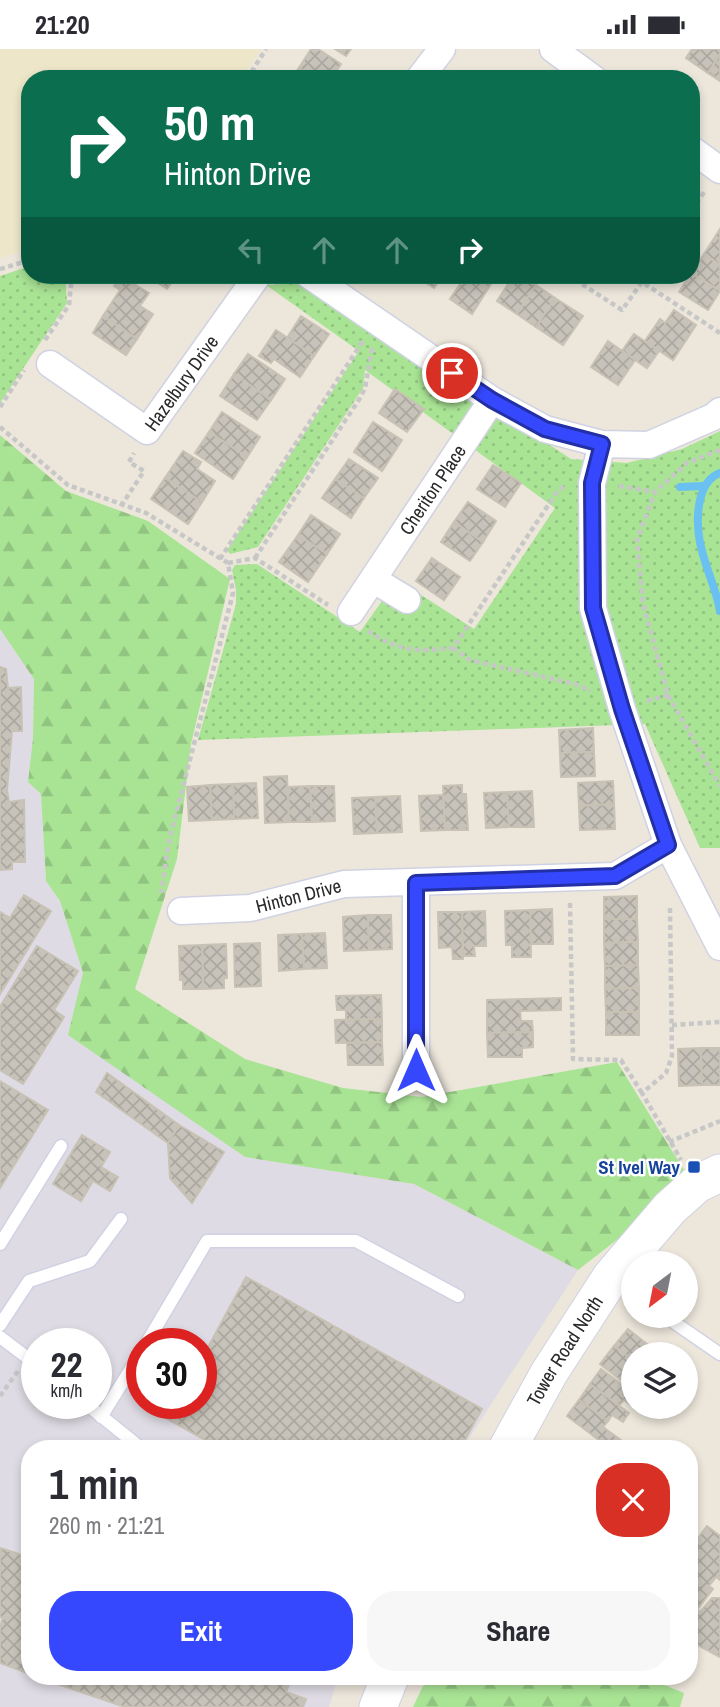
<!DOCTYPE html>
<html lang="en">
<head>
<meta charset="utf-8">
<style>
	body { margin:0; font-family:"Archivo Narrow",sans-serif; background:#f7f7f7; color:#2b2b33; height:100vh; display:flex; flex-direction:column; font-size:26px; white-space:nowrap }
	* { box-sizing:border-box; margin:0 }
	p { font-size:23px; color:#7c7c81 }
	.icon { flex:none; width:38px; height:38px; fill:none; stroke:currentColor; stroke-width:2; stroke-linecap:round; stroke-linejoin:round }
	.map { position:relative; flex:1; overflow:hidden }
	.panel { position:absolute; left:21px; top:1391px; width:677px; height:245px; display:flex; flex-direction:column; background:#fff; border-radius:28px; box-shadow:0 4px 10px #0003 }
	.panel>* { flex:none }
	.guide { position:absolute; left:21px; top:21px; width:679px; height:214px; border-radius:28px; box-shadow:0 4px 10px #0003; background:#0b6e4f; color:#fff; overflow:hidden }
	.needle { width:46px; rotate:212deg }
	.fabs { position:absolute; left:621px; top:1202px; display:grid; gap:14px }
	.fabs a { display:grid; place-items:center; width:77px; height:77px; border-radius:50%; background:#fff; box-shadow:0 4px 10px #0003; font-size:35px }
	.speed { position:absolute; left:21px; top:1279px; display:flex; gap:14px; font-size:35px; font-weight:700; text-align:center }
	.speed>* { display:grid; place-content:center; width:91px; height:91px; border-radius:50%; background:#fff; box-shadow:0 4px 10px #0003; line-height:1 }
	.speed small { font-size:18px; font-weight:400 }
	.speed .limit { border:10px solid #d22; background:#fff; color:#111 }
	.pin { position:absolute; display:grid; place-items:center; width:60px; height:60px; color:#fff; margin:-30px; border:4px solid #fff; border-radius:50%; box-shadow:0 2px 7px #0007 }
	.me { position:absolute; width:77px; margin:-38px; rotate:0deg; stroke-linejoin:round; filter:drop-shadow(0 0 5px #0008) }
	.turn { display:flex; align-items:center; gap:24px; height:147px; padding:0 28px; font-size:32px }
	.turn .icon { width:91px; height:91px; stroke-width:2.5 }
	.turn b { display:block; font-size:49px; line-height:60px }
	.lanes { display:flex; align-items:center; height:66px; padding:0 28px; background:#0003; justify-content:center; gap:35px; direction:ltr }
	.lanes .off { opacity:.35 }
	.round { display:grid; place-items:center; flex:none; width:74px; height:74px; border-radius:28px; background:#f7f7f7 }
	.overview { display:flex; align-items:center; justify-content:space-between; height:119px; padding:0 28px }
	h1 { font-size:42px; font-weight:700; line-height:52px }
	.cta { display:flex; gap:14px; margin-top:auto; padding:14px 28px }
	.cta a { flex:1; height:80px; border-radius:28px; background:#3648fe; color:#fff; font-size:28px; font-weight:700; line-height:80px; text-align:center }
	.cta a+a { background:#f7f7f7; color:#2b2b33 }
	.status { display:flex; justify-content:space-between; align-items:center; height:49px; padding:0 35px; background:#fff; direction:ltr }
	.status svg { height:19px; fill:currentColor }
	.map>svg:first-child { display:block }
</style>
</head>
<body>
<div class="status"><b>21:20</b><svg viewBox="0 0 49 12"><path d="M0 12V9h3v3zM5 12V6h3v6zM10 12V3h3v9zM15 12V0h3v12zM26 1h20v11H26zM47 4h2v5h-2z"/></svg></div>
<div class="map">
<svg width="720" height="1658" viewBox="0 0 720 1658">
	<defs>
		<pattern id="grass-dots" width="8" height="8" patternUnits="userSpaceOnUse" patternTransform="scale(1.75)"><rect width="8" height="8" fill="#a9e495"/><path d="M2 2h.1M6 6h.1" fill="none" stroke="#91c480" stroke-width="1.8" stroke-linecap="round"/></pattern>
		<pattern id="forest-firs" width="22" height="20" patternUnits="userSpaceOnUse" patternTransform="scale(1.75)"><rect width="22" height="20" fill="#a9e495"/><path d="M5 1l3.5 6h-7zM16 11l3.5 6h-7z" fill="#91c480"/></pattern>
		<pattern id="building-cross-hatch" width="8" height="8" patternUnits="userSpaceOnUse" patternTransform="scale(1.75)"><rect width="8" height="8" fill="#c7c3ba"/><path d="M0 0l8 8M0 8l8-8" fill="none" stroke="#aba8a0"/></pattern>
	</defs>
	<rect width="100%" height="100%" fill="#ece6db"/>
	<path fill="#dfdbe4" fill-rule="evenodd" d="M0,580L34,630L33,689L28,733L41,745L46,832L60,852L83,924L245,1108L414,1135L578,1221L462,1400H30V1628H338L329,1658H0ZM37,1295H96V1354H37ZM142,1295H201V1354H142Z"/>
	<polygon fill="#eee6c9" points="0,0 260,0 241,30 30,30 30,200 0,209"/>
	<g fill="url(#grass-dots)">
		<polygon points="30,217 30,226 65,226 67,254 0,354 0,227"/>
		<polygon points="303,234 571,410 627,414 682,400 720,382 720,799 700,799 645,675 198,691 236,555 236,541 232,521 235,516 257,515 360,583 382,552 402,561 415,542 474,580 555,459 365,321 363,339 258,498 230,505 227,501 359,302 266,236"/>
	</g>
	<g fill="url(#forest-firs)">
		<polygon points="0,386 66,442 148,472 230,530 191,695 177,810 135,940 245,1010 343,1039 422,1048 617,1013 684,1121 618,1190 578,1221 414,1135 245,1108 68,986 83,924 60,852 46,832 41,745 28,733 33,689 34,630 0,580"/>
		<polygon points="447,1628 630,1628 667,1637 684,1644 680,1658 413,1658 423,1637"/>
	</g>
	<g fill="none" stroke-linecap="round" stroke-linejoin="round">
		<g stroke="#6ac1f1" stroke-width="8">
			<path d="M720,424C698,432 696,466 699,487C702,513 716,537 720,562"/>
			<polyline points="680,438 703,437"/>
		</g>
	</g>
	<g fill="url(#building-cross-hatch)" stroke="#c7c2b4" stroke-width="2">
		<polygon points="311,0 318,0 341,15 331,30 315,30 299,19"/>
		<polygon points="335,0 351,0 346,7"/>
		<polygon points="692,0 720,0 720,5 708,24 686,9"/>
		<polygon points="720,5 720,32 708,24"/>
		<polygon points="299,19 315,30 291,30"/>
		<polygon points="720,180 720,216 704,205"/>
		<polygon points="704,205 720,216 720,242 691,224"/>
		<polygon points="691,224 720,242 708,261 679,243"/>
		<polygon points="146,226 177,226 167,240"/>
		<polygon points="414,226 443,226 434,239"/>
		<polygon points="466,226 478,226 491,235 472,265 450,250"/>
		<polygon points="514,226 520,226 536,236 517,265 497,252"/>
		<polygon points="121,227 149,244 140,257 153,265 137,290 103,267 120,241 114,237"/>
		<polygon points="536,236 555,249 536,278 517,265"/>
		<polygon points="555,249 583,267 563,296 536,278"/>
		<polygon points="674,261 696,276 673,311 645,292 660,270 665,274"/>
		<polygon points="103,267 137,290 126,306 93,284"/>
		<polygon points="301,267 329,285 314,307 287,289"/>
		<polygon points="276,281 314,307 300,328 274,310 271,314 259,307"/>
		<polygon points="634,285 659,302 647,319 622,302"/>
		<polygon points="608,292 635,311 618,336 591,318"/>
		<polygon points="248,305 285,330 271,351 234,325"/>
		<polygon points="234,325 271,351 257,371 220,347"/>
		<polygon points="395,340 424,360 407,383 379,364"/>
		<polygon points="222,363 260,388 247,408 209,383"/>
		<polygon points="373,373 402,391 382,422 354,403"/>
		<polygon points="209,383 247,408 233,430 195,404"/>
		<polygon points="183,402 201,413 197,420 215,432 202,453 165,429"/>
		<polygon points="349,410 378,429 364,449 335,430"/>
		<polygon points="493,416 521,434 505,458 477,440"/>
		<polygon points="165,429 202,453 188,475 151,450"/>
		<polygon points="335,430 364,449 351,469 322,449"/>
		<polygon points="468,453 496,472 483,493 454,473"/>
		<polygon points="311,466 340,485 327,505 298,486"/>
		<polygon points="454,473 483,493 470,512 441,493"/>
		<polygon points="298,486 327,505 308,533 279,513"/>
		<polygon points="432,509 460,528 444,551 416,532"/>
		<polygon points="0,618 6,620 8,639 21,638 22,682 12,682 7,741 9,753 24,751 25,813 12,813 12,820 0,821"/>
		<polygon points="593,679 594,703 560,704 559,681"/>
		<polygon points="594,703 595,727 561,728 560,704"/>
		<polygon points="287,727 289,773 265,774 264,728"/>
		<polygon points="613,732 614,755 579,757 578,734"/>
		<polygon points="256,734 258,769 234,770 233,735"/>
		<polygon points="233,735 234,770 212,771 210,736"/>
		<polygon points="210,736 212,771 189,772 187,738"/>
		<polygon points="462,736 462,745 466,745 468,781 445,781 443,737"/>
		<polygon points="310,737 334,737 335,772 312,773"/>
		<polygon points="310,737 312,773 289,773 288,738"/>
		<polygon points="532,742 534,778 509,778 507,743"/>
		<polygon points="507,743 509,778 486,779 484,744"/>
		<polygon points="443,746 445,781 421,782 419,747"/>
		<polygon points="400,747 402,783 377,784 375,748"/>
		<polygon points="375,748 377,784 354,785 352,749"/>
		<polygon points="614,755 615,780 580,781 579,757"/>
		<polygon points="24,846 51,862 0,945 0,863 10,869"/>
		<polygon points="637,847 637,870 604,870 604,848"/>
		<polygon points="552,860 553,895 531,895 530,861"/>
		<polygon points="530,861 531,908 512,908 512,896 506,896 505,862"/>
		<polygon points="485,862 486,897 474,897 475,907 463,907 462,863"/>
		<polygon points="438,863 462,863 463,910 453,910 452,898 439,899"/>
		<polygon points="368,866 369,901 344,902 343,868"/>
		<polygon points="368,866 391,866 392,900 369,901"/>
		<polygon points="604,870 637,870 638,893 604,894"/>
		<polygon points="325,884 327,919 304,920 302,885"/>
		<polygon points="302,885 304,920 279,922 278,886"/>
		<polygon points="638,893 638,916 605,917 604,894"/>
		<polygon points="260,894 261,937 235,938 234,895"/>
		<polygon points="226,895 227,929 224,929 224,939 203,940 202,896"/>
		<polygon points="202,896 203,940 183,940 183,931 180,931 179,897"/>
		<polygon points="37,897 78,922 54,961 64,968 23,1035 0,1021 0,958"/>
		<polygon points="638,916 639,939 605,940 605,917"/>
		<polygon points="639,939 639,963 606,963 605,940"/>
		<polygon points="381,946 382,970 346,971 346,961 337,961 336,947"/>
		<polygon points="561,949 561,961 520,962 521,972 532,972 533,983 487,984 487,951"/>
		<rect x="606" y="963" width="33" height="23"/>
		<polygon points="382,970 382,993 336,994 335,971"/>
		<polygon points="533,983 533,998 522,999 522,1008 488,1008 487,984"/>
		<polygon points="382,993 383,1016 348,1016 347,994"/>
		<polygon points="701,999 702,1036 679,1037 678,1000"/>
		<polygon points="701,999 720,999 720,1036 702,1036"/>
		<polygon points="107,1024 179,1076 168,1094 96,1043"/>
		<polygon points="0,1032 48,1061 0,1139"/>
		<polygon points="179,1076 224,1103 192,1154 170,1129 168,1094"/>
		<polygon points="82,1086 110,1103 101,1118 118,1128 110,1142 93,1132 81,1152 53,1135"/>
		<polygon points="246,1228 482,1360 460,1400 221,1400 146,1358 148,1354 201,1354 201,1297 207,1300"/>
		<polygon points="628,1280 657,1303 655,1306 634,1306 634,1312 614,1297"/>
		<polygon points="184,1287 198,1295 180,1295"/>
		<polygon points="614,1297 634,1312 634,1336 631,1339 600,1315"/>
		<polygon points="601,1320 634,1344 634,1358 624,1351 619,1357 590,1335"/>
		<polygon points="590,1335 629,1364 623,1373 612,1366 608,1372 579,1351"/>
		<polygon points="579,1351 608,1372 603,1378 622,1392 616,1400 611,1400 567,1367"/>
		<polygon points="707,1477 720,1487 720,1531 716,1528 709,1537 713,1540 697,1561 700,1563 712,1549 720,1549 720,1608 690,1592 690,1580 693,1571 690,1572 690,1500"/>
		<polygon points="0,1499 25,1507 26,1505 30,1506 30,1625 0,1614 0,1578 3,1569 0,1568"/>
		<polygon points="37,1628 292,1628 286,1643 306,1650 303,1658 125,1658"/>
	</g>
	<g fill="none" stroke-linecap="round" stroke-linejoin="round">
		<g stroke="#d0d2e3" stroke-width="15">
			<g id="lane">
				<polyline points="0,1195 61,1097"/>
				<polyline points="614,1231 634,1245"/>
				<polyline points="665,1267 720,1305"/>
				<polyline points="0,1276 29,1232 90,1212 121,1170"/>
				<polyline points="0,1288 37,1316"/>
				<polyline points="146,1295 207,1192 356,1192 458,1247"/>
				<polyline points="85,1354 142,1400"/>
				<polyline points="101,1368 142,1302"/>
			</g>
		</g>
		<g stroke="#d0d2e3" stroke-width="29">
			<g id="street">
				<polyline points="553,0 594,30"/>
				<polyline points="419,30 442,0"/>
				<polyline points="691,100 720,121"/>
				<polyline points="309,226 492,351 545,380 602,395 649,396 713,368 720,362"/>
				<path id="s1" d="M50,315L147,382L258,226"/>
				<polyline points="602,395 592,434 593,559 622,660 668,796 720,898"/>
				<polyline points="374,531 407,551"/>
				<path id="s2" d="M351,563L492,351"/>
				<path id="s3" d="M181,862L250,859L344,835L615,827L668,796"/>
				<polyline points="416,1021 416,834"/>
			</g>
		</g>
		<g stroke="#d0d2e3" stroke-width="39">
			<g id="secondary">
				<path id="s4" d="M507,1400L549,1324L611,1228L670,1159L697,1135L720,1124"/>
				<polyline points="378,1658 390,1628"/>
			</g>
		</g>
		<g stroke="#c7c7c7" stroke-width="4.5" stroke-dasharray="5 3.5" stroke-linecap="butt">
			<polyline points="247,30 266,0"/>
			<polyline points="691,161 705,142"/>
			<polyline points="0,220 30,211"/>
			<polyline points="568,226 622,261 642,233 720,284"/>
			<polyline points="632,226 642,233 646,226"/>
			<polyline points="45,291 69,256 72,226"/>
			<polyline points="0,358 24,321"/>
			<polyline points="0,378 68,436 146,464 228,514 233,544 169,792 161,844"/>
			<polyline points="720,401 687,414 655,443 637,491 643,555 668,646 720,737"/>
			<polyline points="619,437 655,443"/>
			<polyline points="121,457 144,422 129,413 134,404"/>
			<polyline points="255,509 360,349 365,339 372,299"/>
			<polyline points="220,510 363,292"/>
			<polyline points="228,514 255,509 328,556"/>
			<path d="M368,582C398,602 417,603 453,599L557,443L565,436"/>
			<polyline points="453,599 470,611 575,635 591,642"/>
			<polyline points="647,652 668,646"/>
			<polyline points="570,854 573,1010 621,1011 642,1044"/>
			<polyline points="670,859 672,1007 666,1024 642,1044 681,1111"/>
			<polyline points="672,976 720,973"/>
			<polyline points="669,1093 720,1072"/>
			<polyline points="0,1347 18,1322"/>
		</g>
		<use href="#lane" stroke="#fff" stroke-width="12"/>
		<use href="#street" stroke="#fff" stroke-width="26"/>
		<use href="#secondary" stroke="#fff" stroke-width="37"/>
	</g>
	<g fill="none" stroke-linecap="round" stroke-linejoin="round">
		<g stroke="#232fa5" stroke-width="18">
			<polyline id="route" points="416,1021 416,834 615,827 668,796 622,660 593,559 592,434 602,395 545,380 492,351 452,324"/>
		</g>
		<use href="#route" stroke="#3648fe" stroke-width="12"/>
	</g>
	<rect fill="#1a4fb4" stroke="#fff" stroke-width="2.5" x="687" y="1111" width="14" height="14" rx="3.5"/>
	<g text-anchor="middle" stroke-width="5" stroke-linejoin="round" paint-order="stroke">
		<g font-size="19" fill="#292929" stroke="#fff">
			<text dy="7" stroke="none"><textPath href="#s1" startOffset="177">Hazelbury Drive</textPath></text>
			<text dy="7" stroke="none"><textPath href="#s2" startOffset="147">Cheriton Place</textPath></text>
			<text dy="7" stroke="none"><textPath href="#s3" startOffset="119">Hinton Drive</textPath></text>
			<text dy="7" stroke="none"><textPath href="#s4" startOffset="114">Tower Road North</textPath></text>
		</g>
		<g font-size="19" font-weight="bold" fill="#164399" stroke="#fff" text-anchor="end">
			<text x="680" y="1125">St Ivel Way</text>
		</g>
	</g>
</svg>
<div class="fabs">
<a><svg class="needle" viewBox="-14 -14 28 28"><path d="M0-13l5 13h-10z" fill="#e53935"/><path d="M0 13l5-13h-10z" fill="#7c7c81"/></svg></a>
<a><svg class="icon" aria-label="layers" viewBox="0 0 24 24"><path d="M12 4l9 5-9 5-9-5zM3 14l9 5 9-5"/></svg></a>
</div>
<div class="speed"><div>22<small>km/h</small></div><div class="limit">30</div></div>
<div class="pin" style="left:452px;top:324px;background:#d93025"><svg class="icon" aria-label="arrive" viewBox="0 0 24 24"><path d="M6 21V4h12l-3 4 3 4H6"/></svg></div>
<svg class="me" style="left:416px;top:1021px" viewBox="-20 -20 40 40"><path d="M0-17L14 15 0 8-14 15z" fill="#3648fe" stroke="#fff" stroke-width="4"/></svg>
<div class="guide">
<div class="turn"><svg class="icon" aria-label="right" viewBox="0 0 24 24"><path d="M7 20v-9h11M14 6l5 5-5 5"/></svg><div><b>50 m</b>Hinton Drive</div></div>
<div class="lanes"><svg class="icon off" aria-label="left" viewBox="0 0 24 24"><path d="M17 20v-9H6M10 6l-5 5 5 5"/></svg><svg class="icon off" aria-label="ahead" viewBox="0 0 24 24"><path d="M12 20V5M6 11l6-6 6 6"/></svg><svg class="icon off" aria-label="ahead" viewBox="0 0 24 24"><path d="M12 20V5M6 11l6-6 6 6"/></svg><svg class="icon" aria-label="right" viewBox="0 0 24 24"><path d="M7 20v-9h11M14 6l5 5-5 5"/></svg></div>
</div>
<section class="panel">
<div class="overview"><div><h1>1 min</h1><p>260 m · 21:21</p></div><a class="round" style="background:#d93025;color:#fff"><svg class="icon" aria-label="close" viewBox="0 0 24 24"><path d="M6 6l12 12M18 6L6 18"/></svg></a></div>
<div class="cta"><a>Exit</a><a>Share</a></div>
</section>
</div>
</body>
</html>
